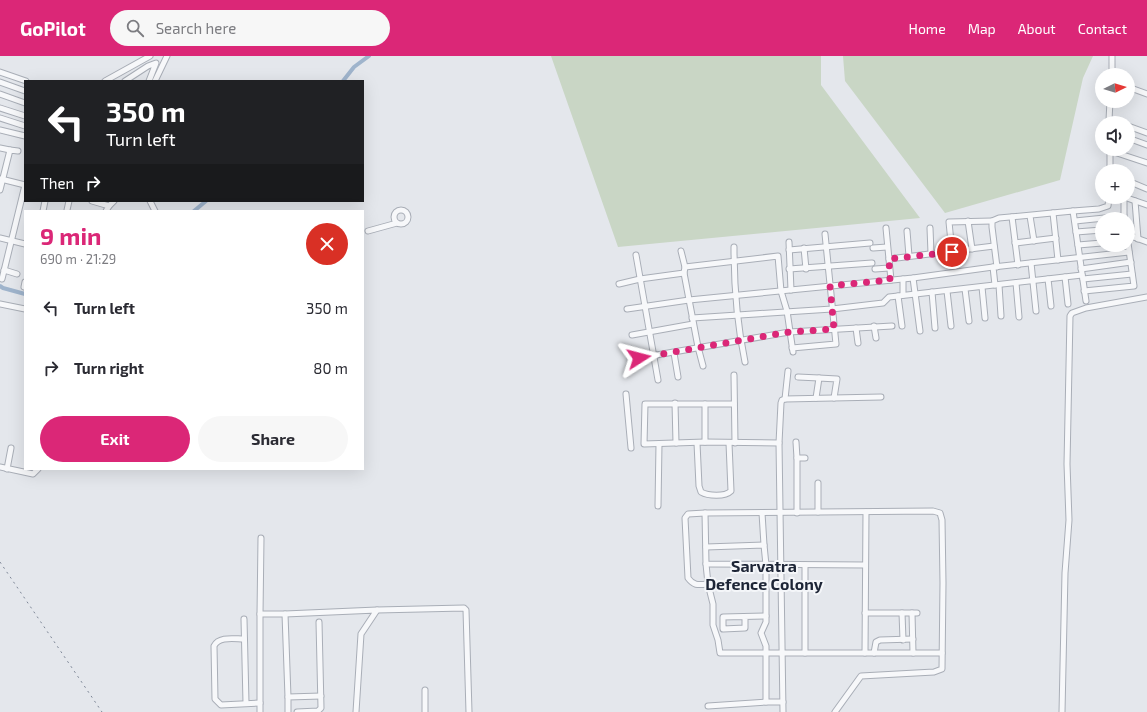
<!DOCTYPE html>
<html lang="en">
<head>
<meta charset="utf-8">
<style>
	body { margin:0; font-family:"Exo 2",sans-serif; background:#f7f7f7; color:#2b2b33; height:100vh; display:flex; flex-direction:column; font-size:15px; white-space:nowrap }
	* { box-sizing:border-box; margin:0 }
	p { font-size:13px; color:#7c7c81 }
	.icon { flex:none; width:22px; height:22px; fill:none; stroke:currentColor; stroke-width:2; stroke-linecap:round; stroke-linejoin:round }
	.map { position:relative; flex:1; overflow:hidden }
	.details { position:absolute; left:24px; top:154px; width:340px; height:260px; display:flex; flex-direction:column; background:#fff; border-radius:0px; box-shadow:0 4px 16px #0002 }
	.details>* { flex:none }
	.top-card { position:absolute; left:24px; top:24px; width:340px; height:122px; border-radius:0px; box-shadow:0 4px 16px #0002; background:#202124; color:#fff; overflow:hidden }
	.needle { width:26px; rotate:85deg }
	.tools { position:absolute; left:1095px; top:12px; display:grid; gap:8px }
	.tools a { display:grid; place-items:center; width:40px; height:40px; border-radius:50%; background:#fff; box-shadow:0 4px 16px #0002; font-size:20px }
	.pin { position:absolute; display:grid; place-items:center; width:34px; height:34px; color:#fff; margin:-17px; border:2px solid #fff; border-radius:50%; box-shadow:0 1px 4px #0007 }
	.me { position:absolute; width:44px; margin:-22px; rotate:81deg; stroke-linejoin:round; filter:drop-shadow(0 0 3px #0008) }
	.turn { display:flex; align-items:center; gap:14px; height:84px; padding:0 16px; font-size:18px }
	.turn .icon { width:52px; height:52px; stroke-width:2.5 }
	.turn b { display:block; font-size:28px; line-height:34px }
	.then { display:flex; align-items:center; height:38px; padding:0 16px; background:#0003; gap:8px; font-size:15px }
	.round { display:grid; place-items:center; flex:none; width:42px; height:42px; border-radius:21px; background:#f7f7f7 }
	.summary { display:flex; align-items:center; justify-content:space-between; height:68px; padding:0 16px }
	h1 { font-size:24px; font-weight:700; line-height:30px; color:#db2777 }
	.action { display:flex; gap:8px; margin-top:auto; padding:8px 16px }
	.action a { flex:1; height:46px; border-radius:24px; background:#db2777; color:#fff; font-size:16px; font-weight:700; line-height:46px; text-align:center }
	.action a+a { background:#f7f7f7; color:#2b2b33 }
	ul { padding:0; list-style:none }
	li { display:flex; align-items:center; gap:12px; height:60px; padding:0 16px }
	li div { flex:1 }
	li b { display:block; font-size:15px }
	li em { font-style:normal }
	header { display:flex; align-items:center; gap:24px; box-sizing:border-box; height:56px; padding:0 20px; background:#db2777; color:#fff }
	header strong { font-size:19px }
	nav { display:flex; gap:22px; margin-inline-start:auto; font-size:14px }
	.search { width:280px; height:36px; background:#f7f7f7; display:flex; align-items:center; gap:10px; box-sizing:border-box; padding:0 14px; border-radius:22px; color:#7c7c81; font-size:15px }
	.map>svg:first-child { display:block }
</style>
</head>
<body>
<header>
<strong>GoPilot</strong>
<div class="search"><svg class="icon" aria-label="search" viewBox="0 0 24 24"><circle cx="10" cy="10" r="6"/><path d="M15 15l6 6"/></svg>Search here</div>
<nav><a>Home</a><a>Map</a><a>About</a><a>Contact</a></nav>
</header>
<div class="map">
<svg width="1147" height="656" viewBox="0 0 1147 656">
	<rect width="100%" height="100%" fill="#e4e7ec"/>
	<g fill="#c9d6c5">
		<polygon points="551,0 821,0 821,29 920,162 618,191"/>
		<polygon points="843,0 1093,0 1083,22 1060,124 945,157 845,25"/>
	</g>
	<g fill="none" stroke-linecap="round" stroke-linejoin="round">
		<g stroke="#9fb4cc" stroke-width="4">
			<polyline points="343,25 354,11 369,0"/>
			<polyline points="194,155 206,145"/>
			<polyline points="0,230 3,232 25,238"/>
		</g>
		<g stroke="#a9aeb7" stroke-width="7">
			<g id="minor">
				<polyline points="0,16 26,25"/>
				<polyline points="1112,19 1112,0"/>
				<polyline points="105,25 150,0"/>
				<polyline points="125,25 148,10 156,7 149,25"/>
				<polyline points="155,25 167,0"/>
				<polyline points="0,26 25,35"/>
				<polyline points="1128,31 1147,38"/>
				<polyline points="0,38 25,47"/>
				<polyline points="1110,45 1109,64 1120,67"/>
				<polyline points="0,52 25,60"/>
				<polyline points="0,62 25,70"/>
				<polyline points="1128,70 1147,77"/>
				<polyline points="0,74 25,80"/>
				<polyline points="1128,82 1147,89"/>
				<polyline points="0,92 10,94"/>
				<polyline points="1111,95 1147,107"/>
				<polyline points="1110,115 1110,93"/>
				<polyline points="1,123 25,129"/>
				<polyline points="1128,125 1147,133"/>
				<polyline points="0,134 10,94 18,95"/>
				<polyline points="1124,141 1147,149"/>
				<polyline points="1124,141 1124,162"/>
				<polyline points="92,145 109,150 106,155"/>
				<polyline points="150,145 155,155"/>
				<polyline points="1135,145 1138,183"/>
				<polyline points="109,150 114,145"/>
				<polyline points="67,154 69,145"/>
				<circle cx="401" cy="161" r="7"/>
				<polyline points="43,155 45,145"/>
				<polyline points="1073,155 1099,153 1108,150 1109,141"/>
				<polyline points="1053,157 1058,204"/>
				<polyline points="1030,160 1034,185"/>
				<polyline points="1012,161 1018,209"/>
				<polyline points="968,165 972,193"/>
				<polyline points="1075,165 1124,160"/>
				<polyline points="886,172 891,224"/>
				<polyline points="930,172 931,197"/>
				<polyline points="368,175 397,167"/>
				<polyline points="907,175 909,200"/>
				<polyline points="1076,176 1102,174"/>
				<polyline points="1128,179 1147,186"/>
				<polyline points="0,182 25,188"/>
				<polyline points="789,186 791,234"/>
				<polyline points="1015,187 1056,182"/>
				<polyline points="1078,189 1102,187"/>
				<path d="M734,191C734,229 737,268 745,306"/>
				<polyline points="804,192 806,213"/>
				<polyline points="873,192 887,191"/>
				<polyline points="789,194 870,187"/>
				<polyline points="681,195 685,211 684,217 698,291 703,310"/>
				<polyline points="952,196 949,166 992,165"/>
				<polyline points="636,199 658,324"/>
				<polyline points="889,203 994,190"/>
				<polyline points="1031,207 1036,255"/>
				<polyline points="685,211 778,200 781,235 787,255 793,296"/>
				<polyline points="993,211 995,229"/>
				<polyline points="997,211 992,171 992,165 999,162 1073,155 1086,245"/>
				<polyline points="789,213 872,207"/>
				<polyline points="875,213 889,212"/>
				<polyline points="1081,213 1131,206"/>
				<polyline points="4,214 17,218"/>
				<polyline points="1065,221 1068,248"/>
				<polyline points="913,222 920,275"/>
				<polyline points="2,223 25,129"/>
				<polyline points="903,223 903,239"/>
				<polyline points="1048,223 1051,250"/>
				<polyline points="1083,223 1132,218"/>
				<polyline points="25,226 24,231 25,231"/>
				<polyline points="1016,227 1019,261"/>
				<polyline points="619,228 640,223 684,217"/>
				<polyline points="999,229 1001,260"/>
				<polyline points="982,231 985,262"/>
				<polyline points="965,233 969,265"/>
				<polyline points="947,235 951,270"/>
				<polyline points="1084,235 1134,230 1128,187"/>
				<polyline points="932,236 935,272"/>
				<polyline points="898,240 902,270"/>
				<polyline points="0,248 25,253"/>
				<polyline points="627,253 689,244 913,222 993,211 1129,196"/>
				<polyline points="692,262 832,253 883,247 889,241 898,240 1082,219"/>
				<polyline points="874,270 876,282"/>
				<polyline points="856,272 858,287"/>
				<polyline points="632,279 693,268"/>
				<polyline points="792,292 836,288 825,178"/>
				<polyline points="674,297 678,321"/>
				<polyline points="639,302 789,276 892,270"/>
				<polyline points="734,319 735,387"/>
				<polyline points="798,321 819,322"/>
				<polyline points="626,338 631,392"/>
				<polyline points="816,342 819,322 837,323 834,342"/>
				<polyline points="785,343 788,315"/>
				<polyline points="675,347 676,387"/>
				<polyline points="734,348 645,348 644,388 705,386 779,387"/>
				<polyline points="705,386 705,348"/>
				<polyline points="796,386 797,402"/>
				<path d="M697,387L699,430L701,436C708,440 725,441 731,435L729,387"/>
				<polyline points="0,411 33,418 38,413"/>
				<polyline points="7,413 11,392"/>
				<polyline points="658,450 659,388"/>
				<polyline points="818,456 818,427"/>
				<polyline points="705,457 706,508 865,509"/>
				<polyline points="762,457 764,489"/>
				<polyline points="797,457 797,402 805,402"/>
				<polyline points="706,491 764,489 766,509 766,566 761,577 766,590 766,646"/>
				<polyline points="706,508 708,528 713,548 713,569 718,584 720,597 942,597"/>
				<polyline points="805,509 805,597"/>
				<path d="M708,528C698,529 694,530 688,522L685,462L688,458L705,457L933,455L940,457L942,464L943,527L942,613L934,616L861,620L835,656"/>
				<polyline points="377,554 464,552 466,554 469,656"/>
				<polyline points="865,557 917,557"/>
				<polyline points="902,557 903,584"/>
				<polyline points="912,557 913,597"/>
				<polyline points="260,558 285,558 288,641"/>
				<polyline points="285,558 377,554 361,578 356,656"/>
				<polyline points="745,561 745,572 723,573 723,561 766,560"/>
				<polyline points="244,563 246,647"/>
				<path d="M244,583C234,583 219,580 214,590L215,643L221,649L260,647"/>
				<polyline points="865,597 866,456"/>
				<polyline points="874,597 876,586 880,584 913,583"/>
				<polyline points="425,634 425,656"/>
				<polyline points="708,650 766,646 783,646"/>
				<polyline points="260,656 260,558 261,482"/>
				<polyline points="288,656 288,641 321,640"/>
				<polyline points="297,656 318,655 321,652 319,566"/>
				<polyline points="783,656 779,387 781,347 782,344 785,343 881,341"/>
				<polyline points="1062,656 1065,517 1069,464 1067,408 1070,260 1072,257 1086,252 1147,241"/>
			</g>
		</g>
		<use href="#minor" stroke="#f7f8fa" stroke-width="5"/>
		<polyline stroke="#7d8696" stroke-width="1" stroke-dasharray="2 4" stroke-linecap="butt" points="0,506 102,656"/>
	</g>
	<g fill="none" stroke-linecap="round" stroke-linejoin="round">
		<polyline stroke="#db2777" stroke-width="7" stroke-dasharray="0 12.6" points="639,302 789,276 834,273 830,230 890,224 889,203 952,196"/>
	</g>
	<g text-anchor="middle" stroke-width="4" stroke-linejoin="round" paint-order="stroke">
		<g font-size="16" font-weight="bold" fill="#1d2536" stroke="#f4f6f9">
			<text x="764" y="516">Sarvatra<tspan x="764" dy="18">Defence Colony</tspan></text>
		</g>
	</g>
</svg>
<div class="tools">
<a><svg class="needle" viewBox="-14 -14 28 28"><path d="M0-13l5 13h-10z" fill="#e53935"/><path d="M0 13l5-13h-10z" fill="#7c7c81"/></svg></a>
<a><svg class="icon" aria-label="sound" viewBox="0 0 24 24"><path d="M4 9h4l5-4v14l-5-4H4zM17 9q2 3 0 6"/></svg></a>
<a>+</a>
<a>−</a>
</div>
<div class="pin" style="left:952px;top:196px;background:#d93025"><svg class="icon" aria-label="arrive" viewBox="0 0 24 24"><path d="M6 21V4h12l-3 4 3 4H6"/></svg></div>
<svg class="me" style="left:639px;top:302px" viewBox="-20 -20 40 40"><path d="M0-17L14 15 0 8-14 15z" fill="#db2777" stroke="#fff" stroke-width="4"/></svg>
<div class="top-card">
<div class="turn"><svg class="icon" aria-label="left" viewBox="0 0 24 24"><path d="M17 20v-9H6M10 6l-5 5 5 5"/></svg><div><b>350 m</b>Turn left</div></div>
<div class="then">Then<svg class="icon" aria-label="right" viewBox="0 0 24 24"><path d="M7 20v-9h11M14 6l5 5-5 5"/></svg></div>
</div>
<section class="details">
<div class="summary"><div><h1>9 min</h1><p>690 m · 21:29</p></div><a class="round" style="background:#d93025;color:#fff"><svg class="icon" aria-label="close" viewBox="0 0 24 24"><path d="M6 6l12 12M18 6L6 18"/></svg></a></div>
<ul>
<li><svg class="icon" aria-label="left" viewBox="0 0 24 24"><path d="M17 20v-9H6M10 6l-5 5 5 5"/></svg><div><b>Turn left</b></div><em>350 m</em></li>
<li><svg class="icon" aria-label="right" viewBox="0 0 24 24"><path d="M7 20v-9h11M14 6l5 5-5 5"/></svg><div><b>Turn right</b></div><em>80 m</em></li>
</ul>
<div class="action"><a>Exit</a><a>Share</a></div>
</section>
</div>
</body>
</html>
